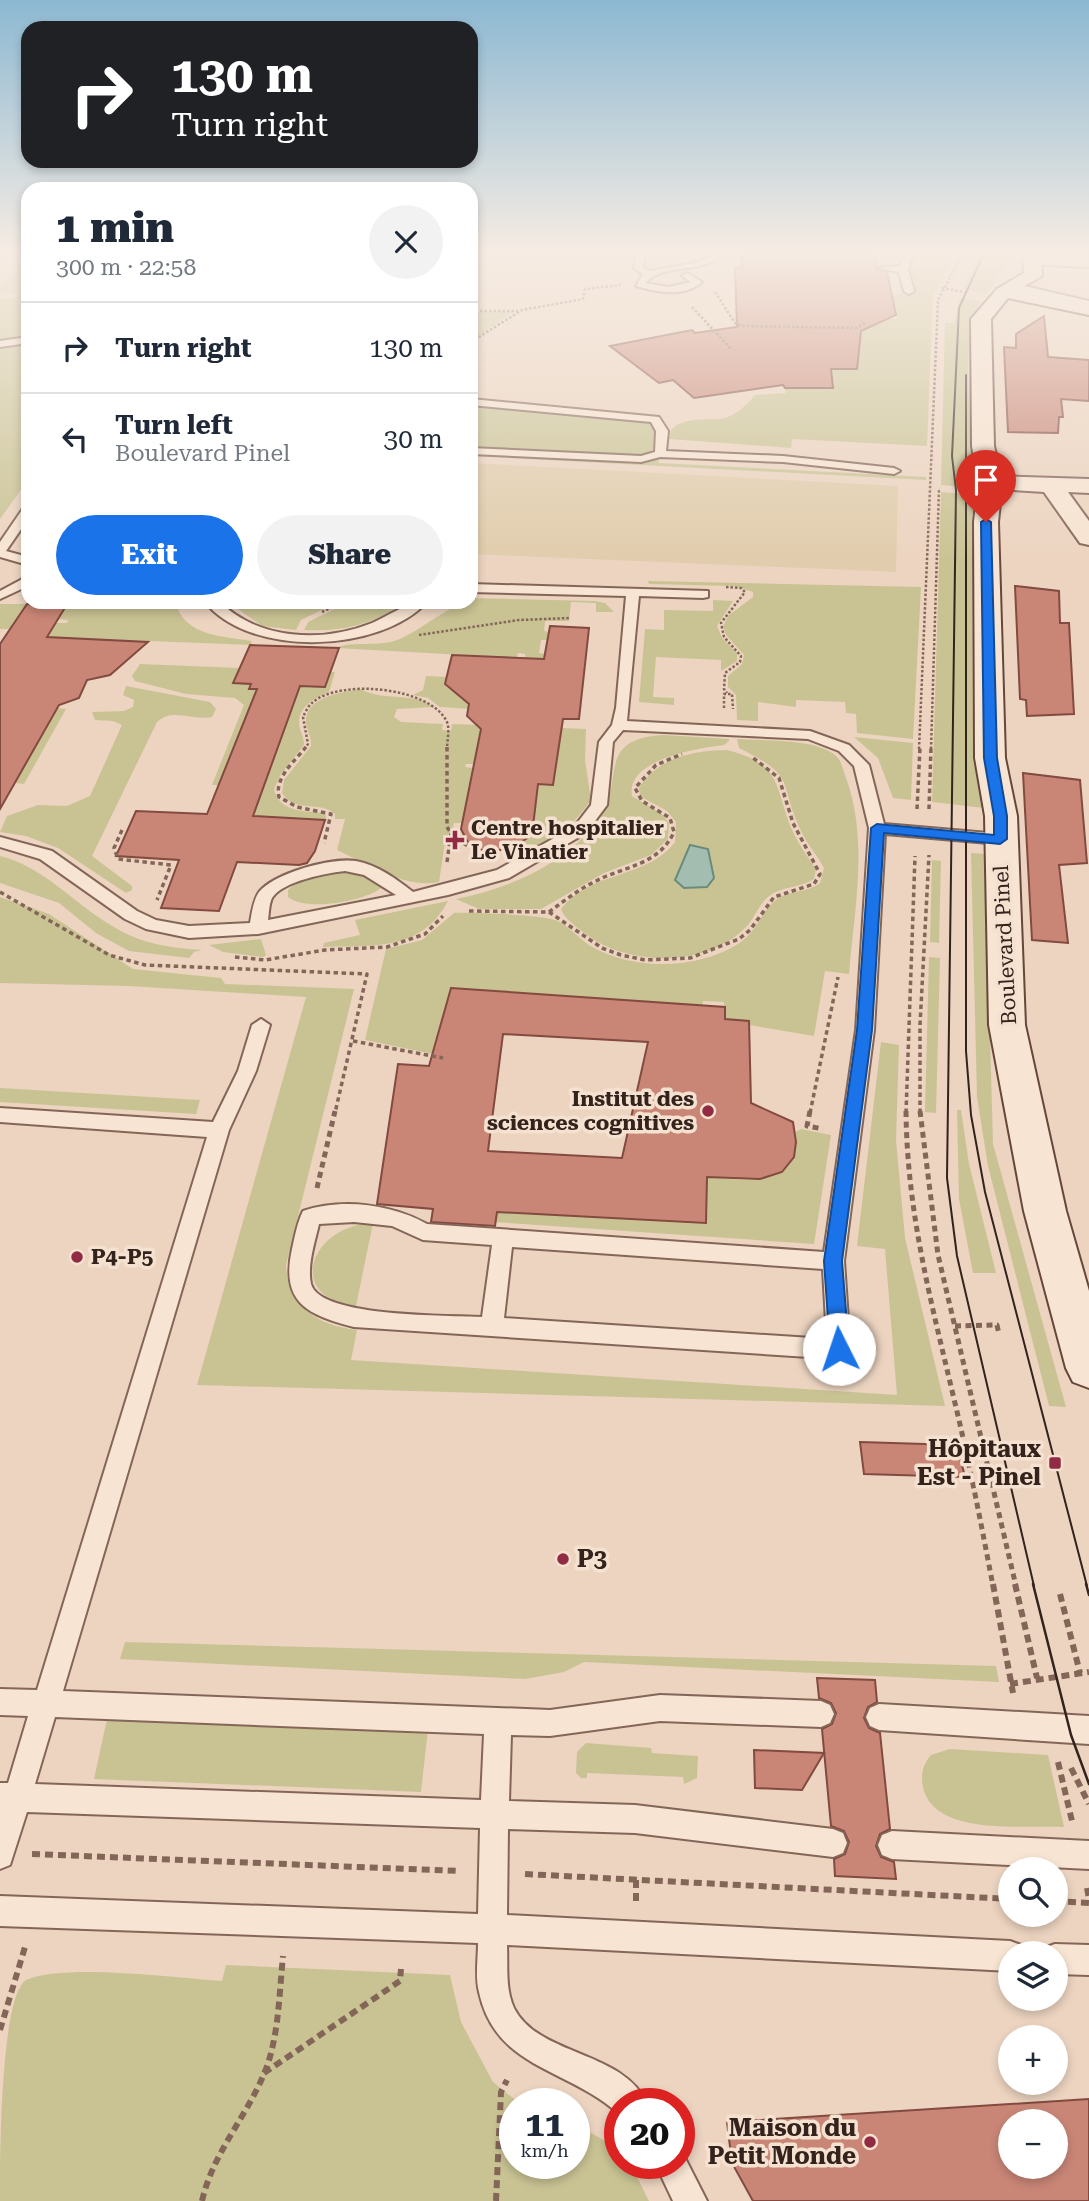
<!DOCTYPE html>
<html lang="en">
<head>
<meta charset="utf-8">
<style>
	body { margin:0; font-family:"Roboto Serif",serif; background:#f2f2f3; color:#1f2937; height:100vh; display:flex; flex-direction:column; font-size:26px; white-space:nowrap }
	* { box-sizing:border-box; margin:0 }
	p { font-size:23px; color:#747a83 }
	.icon { flex:none; width:38px; height:38px; fill:none; stroke:currentColor; stroke-width:2; stroke-linecap:round; stroke-linejoin:round }
	.map { position:relative; flex:1; overflow:hidden }
	.panel { position:absolute; left:21px; top:182px; width:457px; height:427px; display:flex; flex-direction:column; background:#fff; border-radius:21px; box-shadow:0 4px 10px #0003 }
	.panel>* { flex:none }
	.hud { position:absolute; left:21px; top:21px; width:457px; height:147px; border-radius:21px; box-shadow:0 4px 10px #0003; background:#202124; color:#fff; overflow:hidden }
	.buttons { position:absolute; left:998px; top:1857px; display:grid; gap:14px }
	.buttons a { display:grid; place-items:center; width:70px; height:70px; border-radius:50%; background:#fff; box-shadow:0 4px 10px #0003; font-size:35px }
	.speed { position:absolute; left:499px; top:2088px; display:flex; gap:14px; font-size:35px; font-weight:700; text-align:center }
	.speed>* { display:grid; place-content:center; width:91px; height:91px; border-radius:50%; background:#fff; box-shadow:0 4px 10px #0003; line-height:1 }
	.speed small { font-size:18px; font-weight:400 }
	.speed .limit { border:10px solid #d22; background:#fff; color:#111 }
	.pin { position:absolute; display:grid; place-items:center; width:60px; height:60px; color:#fff; margin:-72px -30px; border-radius:50% 50% 50% 0; rotate:-45deg; box-shadow:0 0 7px #0007 }
	.pin .icon { rotate:45deg }
	.me { position:absolute; width:77px; margin:-38px; rotate:356deg; stroke-linejoin:round; filter:drop-shadow(0 0 5px #0008) }
	.turn { display:flex; align-items:center; gap:24px; height:147px; padding:0 35px; font-size:32px }
	.turn .icon { width:91px; height:91px; stroke-width:2.5 }
	.turn b { display:block; font-size:49px; line-height:60px }
	.round { display:grid; place-items:center; flex:none; width:74px; height:74px; border-radius:37px; background:#f2f2f3 }
	.headline { display:flex; align-items:center; justify-content:space-between; height:119px; padding:0 35px }
	h1 { font-size:42px; font-weight:800; line-height:52px }
	.button { display:flex; gap:14px; margin-top:auto; padding:14px 35px }
	.button a { flex:1; height:80px; border-radius:42px; background:#1a73e8; color:#fff; font-size:28px; font-weight:800; line-height:80px; text-align:center }
	.button a+a { background:#f2f2f3; color:#1f2937 }
	ul { padding:0; list-style:none }
	li { display:flex; align-items:center; gap:21px; height:91px; padding:0 35px; border-top:2px solid #e0e1e3 }
	li div { flex:1 }
	li b { display:block; font-size:26px }
	li em { font-style:normal }
	.map>svg:first-child { display:block }
</style>
</head>
<body>
<div class="map">
<svg width="1089" height="2201" viewBox="0 0 1089 2201">
	<rect width="100%" height="100%" fill="#ecd4c0"/>
	<polygon fill="#e1cdad" points="471,463 898,486 896,572 471,554"/>
	<g fill="#c9c394" fill-rule="evenodd">
		<path d="M919,253H956L933,295L927,446L792,439L791,448L669,439L671,430L677,425C711,410 723,434 755,395L786,393L785,388H833L831,371L825,369H857L858,358L839,330L878,324L882,319H897L892,296L912,292L907,271Z"/>
		<polygon points="980,253 1004,253 1003,270 987,294 963,289"/>
		<polygon points="20,262 28,262 28,282 24,289 28,289 28,337 0,342 0,298 15,299 20,294 0,292 0,285 20,265 17,264"/>
		<path d="M960,298L981,301C960,336 971,407 971,449L976,464V488L941,485L945,323H954Z"/>
		<polygon points="471,311 512,312 513,312 471,341"/>
		<polygon points="28,342 28,480 0,519 0,346"/>
		<polygon points="471,406 646,420 652,422 658,432 652,451 639,457 471,449"/>
		<polygon points="471,453 659,460 659,463 926,477 926,480 471,456"/>
		<polygon points="941,492 977,495 972,515 973,760 984,808 932,802"/>
		<polygon points="648,581 921,587 913,739 857,733 856,714 846,713 845,702 796,700 796,707 758,702 758,721 737,720 736,695 728,687 728,676 742,664 744,655 726,635 723,626 729,615 753,597 753,592 735,586 649,584"/>
		<path d="M471,598L595,601L605,603L614,612H596V603L571,602L569,621H545L544,631L549,632L548,640H541L539,653L546,654L545,659L525,658V654L518,653L517,658L336,648C352,640 378,648 400,639C421,630 453,602 471,602Z"/>
		<polygon points="713,600 733,601 717,626 722,638 737,653 737,661 721,671 721,660 656,657 653,697 674,698 674,705 639,702 645,629 664,630 664,610 713,611"/>
		<path d="M64,602H175C185,637 223,636 251,641L252,645L47,637L56,623H66L69,620L58,619L65,606H61Z"/>
		<polygon points="228,602 338,602 301,620 296,630 262,626"/>
		<path d="M349,602H404C375,625 339,632 304,630L308,622Z"/>
		<polygon points="0,604 27,604 12,629 0,629"/>
		<polygon points="140,664 240,668 234,683 251,684 250,689 257,689 219,785 212,785 244,705 235,698 186,694 135,681 132,676"/>
		<path d="M330,672H335L329,692C313,699 295,708 300,729C302,735 304,738 304,745L281,774L274,789C279,813 306,811 325,813L327,821L253,816L300,686L325,687Z"/>
		<polygon points="426,676 447,677 471,695 469,709 440,707 428,698 413,695 423,690"/>
		<path d="M126,686L210,702L216,709L212,717C194,721 172,707 157,722L92,856L132,886V890L126,893L58,848L26,836L0,832L7,816L38,805L67,806L90,796L122,725L113,721L95,720L92,712L124,711L133,707L134,700L123,695Z"/>
		<path d="M361,689C383,702 412,691 433,707L397,709L394,717L401,722L443,724L442,730L451,731L452,724L482,725L474,764H466L465,767L473,768L462,823H454L451,833L446,836L439,882C404,889 368,864 337,850L345,819H335V814C320,800 295,814 282,793L284,780L311,746C312,736 305,729 306,719C308,696 344,692 361,689Z"/>
		<polygon points="57,708 66,709 24,784 15,783"/>
		<path d="M561,728L586,729L585,760L591,800C577,820 551,849 524,847L522,846L538,784H553Z"/>
		<path d="M663,735L729,739V741L724,745C700,748 625,759 632,796L662,814L669,823L668,839L651,855L604,873L541,909H479L456,899C510,888 565,865 599,819C626,782 594,739 663,735Z"/>
		<polygon points="854,737 913,743 911,800 893,798 878,758"/>
		<path d="M737,739C762,741 821,738 838,758C842,763 844,773 846,778C869,840 854,911 849,974L825,971L814,1036L749,1025V1021L725,1019L724,1002L703,1001L702,1005L451,988L433,1054L365,1040L386,949L422,940L454,913C469,912 543,915 555,920C569,925 577,937 589,945C631,971 696,970 738,944C758,931 761,911 776,900C789,890 807,893 820,883L824,868C817,855 807,844 801,831C777,780 799,778 739,748Z"/>
		<path d="M727,750C775,763 774,776 787,817C793,836 805,853 816,869L814,879C801,888 782,886 769,896C758,905 754,921 743,930C706,965 639,966 596,941C586,934 564,920 561,909C589,871 647,879 675,842L676,822L667,811L640,796L639,788C657,758 694,750 727,750ZM690,845L708,850L692,889L684,888L675,880Z"/>
		<polygon points="971,853 985,854 993,1144 1066,1407 1049,1406 988,1166 977,1097"/>
		<path d="M0,856C45,867 75,905 114,927C141,944 172,948 202,950L194,952L189,958L129,951L96,933L59,903L0,883Z"/>
		<polygon points="932,860 941,861 939,943 930,942"/>
		<path d="M339,872L363,875L381,888C365,901 305,912 288,897V890L296,883Z"/>
		<path d="M0,897L49,914L133,969L221,978L225,984L354,989L286,1265C288,1307 317,1325 357,1330L351,1360L897,1395L885,1249L857,1246L881,1042L899,1045L896,1140L905,1238L945,1406L197,1385L306,997L129,986L0,983Z"/>
		<path d="M448,901C421,952 373,945 323,947L324,943L360,935L355,920Z"/>
		<polygon points="261,939 266,955 263,957 223,952 209,945"/>
		<polygon points="929,957 940,958 936,1113 925,1112"/>
		<polygon points="0,1088 200,1100 196,1114 0,1102"/>
		<polygon points="957,1110 961,1110 969,1164 996,1273 973,1273 959,1199"/>
		<path d="M801,1129L831,1135L814,1244L495,1222L496,1212L705,1223L707,1177C737,1179 775,1188 794,1158V1133Z"/>
		<path d="M373,1223L356,1306C284,1298 310,1225 373,1223Z"/>
		<polygon points="125,1642 996,1666 999,1682 584,1662 564,1672 525,1679 120,1659"/>
		<polygon points="107,1719 428,1729 421,1792 94,1779"/>
		<polygon points="586,1743 651,1748 652,1753 698,1756 697,1778 684,1784 683,1777 587,1773 587,1778 581,1778 576,1773 577,1752"/>
		<path d="M950,1749L1048,1755L1064,1827C1025,1825 938,1836 924,1791C920,1777 922,1765 931,1755Z"/>
		<path d="M226,1965L450,1975L461,2022L493,2082L519,2103L514,2104V2163H574V2126C591,2132 607,2140 619,2154L620,2163L631,2165L649,2201H0C0,2160 0,1997 26,1980C65,1963 175,1978 222,1981Z"/>
	</g>
	<polygon fill="#a3beb0" stroke="#6a8b7b" stroke-width="2" points="690,845 708,849 714,878 707,887 684,888 675,880"/>
	<g fill="#c98677" stroke="#834a3f" stroke-width="2" fill-rule="evenodd">
		<polygon points="742,253 876,253 877,270 887,272 896,315 861,331 857,369 831,369 833,388 785,388 783,385 694,398 673,380 659,383 610,346 692,330 695,333 737,327 735,267 742,268"/>
		<polygon points="1044,316 1048,357 1089,360 1089,401 1061,399 1063,417 1059,417 1058,433 1008,432 1004,347 1016,348 1016,334"/>
		<polygon points="1015,586 1059,591 1060,623 1069,623 1074,714 1027,716 1026,700 1020,699"/>
		<polygon points="27,604 66,606 47,637 148,642 110,675 87,680 79,698 59,705 0,809 0,644"/>
		<polygon points="550,626 589,628 579,719 563,719 553,785 538,784 532,835 509,850 481,850 467,841 461,829 481,729 467,716 469,704 445,684 452,655 544,659"/>
		<polygon points="250,645 339,648 325,687 300,686 253,816 325,820 315,851 307,863 299,865 237,862 219,911 161,908 179,860 116,856 136,811 207,814 257,689 249,689 251,684 233,683"/>
		<polygon points="1023,773 1080,780 1087,863 1059,865 1068,943 1032,940"/>
		<path d="M451,988L725,1007V1019L749,1021L751,1103L793,1122L796,1142L794,1157L782,1172L760,1179L707,1177L706,1223L497,1212L495,1226L431,1222L433,1209L377,1204L398,1064L429,1066ZM503,1034L648,1042L622,1158L488,1151Z"/>
		<polygon points="860,1442 957,1445 965,1477 864,1474"/>
		<polygon points="817,1678 875,1680 877,1702 868,1707 864,1718 869,1728 880,1733 890,1829 880,1834 876,1846 881,1857 894,1862 896,1879 835,1876 834,1859 845,1854 849,1842 844,1831 831,1826 822,1729 832,1724 836,1713 831,1703 819,1698"/>
		<polygon points="754,1750 824,1753 802,1790 755,1788"/>
		<path d="M1089,2099V2201H753L732,2163L727,2122ZM1010,2121H1055V2166H1010Z"/>
	</g>
	<g fill="none" stroke-linecap="round" stroke-linejoin="round">
		<g stroke="#846658" stroke-width="4">
			<g id="service">
				<path d="M637,253H645L643,267L650,271L700,262L715,253H724C703,276 666,261 645,283L669,287L691,282L682,276L687,273L702,282C684,298 657,292 636,286L643,274L634,268Z"/>
				<polygon points="906,253 914,253 908,269 914,291 909,294 904,291 899,272 879,268 900,266"/>
				<polygon points="1012,283 1089,301 1089,307 1009,288"/>
				<polygon points="28,337 28,343 0,347 0,341"/>
				<polygon points="471,399 659,417 668,431 666,451 783,456 894,468 900,471 894,474 783,462 660,457 641,462 471,454 471,448 641,456 655,452 656,431 651,422 471,405"/>
				<polygon points="28,506 28,519 6,551 28,557 28,565 0,557 0,542 24,507"/>
				<polygon points="28,576 28,586 0,599 0,591"/>
				<path d="M471,584L708,591V597L703,598L639,596L627,721L810,731L849,745L869,765L884,824L1000,834L1008,839L1000,844L885,834L874,1030L844,1261L850,1349L847,1356L839,1359L354,1327C308,1315 280,1303 292,1249C295,1236 297,1223 303,1211C342,1198 391,1204 427,1224L824,1252L856,1030L869,828L854,766L839,751L808,739L623,730L613,742L607,805L586,833L509,878L448,895L258,934L189,938L146,929L125,919L40,859L0,847V837L52,851L137,911L156,920L189,926L250,923C252,912 253,901 259,892C274,873 332,857 356,861C378,865 396,879 413,892L497,870L574,827L591,805L599,742L612,725L616,708L626,596L471,592ZM345,871L364,875L396,895L268,920C269,914 269,904 272,898C283,881 327,873 345,871ZM354,1222L392,1226L423,1240L492,1245L482,1317C451,1315 320,1318 311,1284C307,1265 315,1242 319,1224ZM512,1247L823,1269L827,1339L504,1318Z"/>
				<path d="M205,602H220C259,640 322,643 372,623C391,615 406,602 427,602C380,653 250,658 205,602Z"/>
				<path d="M261,1019L270,1025L256,1071L229,1130L63,1691L550,1710L660,1695L821,1701L830,1705L834,1714L830,1723L821,1727L660,1721L550,1736L511,1735L509,1801L635,1805L833,1829L843,1833L847,1843L843,1853L833,1857L635,1833L508,1829L507,1915L1010,1941L1021,1945L1024,1953H1010V1971L507,1945C508,1965 505,1989 514,2008C538,2056 625,2051 647,2104H620V2115C568,2067 496,2070 479,1992C475,1977 478,1959 478,1943L0,1926V1896L478,1914L480,1828L27,1812L10,1865L0,1869V1783H8L28,1716L0,1715V1689L37,1690L207,1137L0,1122V1108L213,1122L238,1071L252,1025ZM55,1717L484,1734L481,1800L35,1784Z"/>
				<polygon points="879,1704 1089,1716 1089,1744 879,1730 870,1726 866,1717 870,1708"/>
				<polygon points="892,1831 1089,1841 1089,1869 892,1859 882,1855 878,1845 882,1835"/>
				<polygon points="1055,1944 1089,1945 1089,1975 1055,1974 1055,1953 1043,1953 1044,1948"/>
				<polygon points="679,2150 682,2152 707,2201 673,2201 655,2163 679,2163"/>
			</g>
		</g>
		<g stroke="#846658" stroke-width="4">
			<g id="minor">
				<polygon points="1033,255 1089,257 1089,267 1027,264 1024,260"/>
				<polygon points="991,476 1089,479 1089,493 1068,492 1089,521 1089,545 1080,543 1044,492 983,488 979,483 983,478"/>
			</g>
		</g>
		<g stroke="#66473c" stroke-width="4">
			<polygon id="secondary" points="1023,253 1041,253 1042,276 1019,289 1089,303 1089,315 1008,298 991,319 994,446 1002,484 998,522 1005,758 1017,816 1025,1025 1066,1211 1089,1291 1089,1388 1073,1382 1066,1368 1024,1211 989,1025 985,816 975,758 974,522 978,484 972,446 971,319 997,289 1024,273"/>
		</g>
		<g stroke="#846658" stroke-width="2.5" stroke-dasharray="2.5 2" stroke-linecap="butt">
			<polyline points="942,288 969,293"/>
			<polyline points="715,292 735,323 741,326 856,328 865,323"/>
			<polyline points="692,307 732,350"/>
			<polyline points="471,311 518,311"/>
			<polyline points="471,342 522,310 583,299 585,289 621,285"/>
			<polyline points="726,587 741,588 745,592 721,623 724,637 741,656 740,662 725,673 724,689 727,693"/>
			<polyline points="322,612 344,602"/>
			<polyline points="419,635 519,620 570,618"/>
			<polyline points="724,708 724,694 732,694 733,709"/>
			<path d="M304,749L308,744L303,717C305,713 308,706 312,703C339,678 431,687 447,722C450,730 447,740 447,749"/>
			<polyline points="919,749 938,300 963,253"/>
			<polyline points="931,749 939,488"/>
		</g>
		<g stroke="#846658" stroke-width="3.5" stroke-dasharray="4.5 3.5" stroke-linecap="butt">
			<path d="M306,747C295,761 274,778 279,797L297,807L331,814L324,843"/>
			<polyline points="447,747 447,827 451,833"/>
			<polyline points="917,809 920,747"/>
			<polyline points="929,809 931,747"/>
			<polyline points="122,830 114,848 118,859 171,865 157,900"/>
			<polyline points="447,862 451,833 460,834 463,843 480,853"/>
			<polyline points="0,892 109,955 145,965 367,974 335,1113"/>
			<polyline points="469,911 549,912 602,948 621,955 645,960 690,958 739,939 750,930 774,897 814,884 820,874 793,823 779,778 752,757"/>
			<path d="M549,912C564,901 579,889 596,881C625,866 659,865 674,832L670,818L642,801L635,788L656,765L682,754"/>
			<polyline points="235,957 265,960 325,950 387,947 425,934 443,916"/>
			<polyline points="353,1041 443,1058"/>
			<polyline points="810,1113 838,977"/>
			<polyline points="906,1113 915,856"/>
			<polyline points="920,1113 920,1025 929,855"/>
		</g>
		<g stroke="#846658" stroke-width="5" stroke-dasharray="6 4.5" stroke-linecap="butt">
			<polyline points="810,1111 807,1126 823,1129"/>
			<path d="M906,1111C907,1213 931,1301 954,1399C969,1461 981,1523 993,1586"/>
			<polyline points="920,1111 938,1255 1016,1586"/>
			<polyline points="317,1188 335,1111"/>
			<polyline points="955,1326 997,1325 999,1334"/>
		</g>
		<g stroke="#846658" stroke-width="6" stroke-dasharray="8 5" stroke-linecap="butt">
			<polyline points="993,1584 1013,1693"/>
			<polyline points="1015,1584 1037,1678"/>
			<polyline points="1060,1594 1080,1673"/>
			<polyline points="1010,1684 1089,1672"/>
			<polyline points="1058,1762 1072,1821"/>
			<polyline points="1071,1768 1089,1804"/>
			<polyline points="32,1854 460,1871"/>
			<polyline points="525,1874 1010,1899"/>
			<polyline points="636,1880 636,1904"/>
			<polyline points="1087,1888 1089,1899"/>
			<polyline points="1055,1901 1089,1903"/>
			<polyline points="0,2030 25,1947"/>
			<polyline points="264,2073 400,1981 401,1969"/>
			<path d="M202,2201C213,2153 245,2119 264,2074C279,2038 279,1995 283,1956"/>
			<polyline points="496,2201 501,2092 507,2080"/>
		</g>
		<use href="#service" fill="#f7e4d2" fill-rule="evenodd"/>
		<use href="#minor" fill="#f7e4d2" fill-rule="evenodd"/>
		<use href="#secondary" fill="#f7e4d2" fill-rule="evenodd"/>
		<g stroke="#34221d" stroke-width="2">
			<polyline points="984,253 959,308 952,456 956,490 947,1178 957,1256 1034,1586"/>
			<polyline points="966,375 966,1051 971,1115 985,1192 1087,1586"/>
		</g>
		<g stroke="#34221d" stroke-width="2.5">
			<polyline points="1033,1584 1071,1735 1089,1784"/>
			<polyline points="1086,1584 1089,1595"/>
		</g>
	</g>
	<linearGradient id="sky" x2="0" y2="1"><stop stop-color="#8cb8d2"/><stop offset="0.45" stop-color="#f6ece3"/><stop offset="1" stop-color="#f6ece3" stop-opacity="0"/></linearGradient>
	<rect width="1089" height="561" fill="url(#sky)"/>
	<polygon fill="#1a73e8" stroke="#114b97" stroke-width="2" points="986,519 991,522 997,758 1007,816 1007,839 1000,844 884,833 872,1030 842,1261 849,1349 846,1355 833,1355 830,1349 824,1261 857,1030 871,828 877,824 994,835 994,816 984,758 981,522"/>
	<g fill="#912a43" stroke="#f4e1cf" stroke-width="2.5">
		<path d="M451.5 829.5h7v7h7v7h-7v7h-7v-7h-7v-7h7z"/>
		<circle cx="708" cy="1111" r="7"/>
		<circle cx="77" cy="1257" r="7"/>
		<rect x="1048" y="1456" width="14" height="14" rx="3.5"/>
		<circle cx="563" cy="1559" r="7"/>
		<circle cx="870" cy="2142" r="7"/>
	</g>
	<g text-anchor="middle" stroke-width="7" stroke-linejoin="round" paint-order="stroke">
		<g font-size="21" font-weight="bold" fill="#34221d" stroke="#f4e1cf" text-anchor="start">
			<text x="471" y="835">Centre hospitalier<tspan x="471" dy="24">Le Vinatier</tspan></text>
			<text x="694" y="1106" text-anchor="end">Institut des<tspan x="694" dy="24">sciences cognitives</tspan></text>
			<text x="91" y="1264">P4-P5</text>
		</g>
		<g font-size="21" fill="#34221d" stroke="#f4e1cf">
			<text transform="translate(1005 945) rotate(-93)" y="7">Boulevard Pinel</text>
		</g>
		<g font-size="24" font-weight="bold" fill="#34221d" stroke="#f4e1cf" text-anchor="end">
			<text x="1041" y="1457">Hôpitaux<tspan x="1041" dy="28">Est - Pinel</tspan></text>
			<text x="577" y="1567" text-anchor="start">P3</text>
			<text x="856" y="2136">Maison du<tspan x="856" dy="28">Petit Monde</tspan></text>
		</g>
	</g>
</svg>
<div class="buttons">
<a><svg class="icon" aria-label="search" viewBox="0 0 24 24"><circle cx="10" cy="10" r="6"/><path d="M15 15l6 6"/></svg></a>
<a><svg class="icon" aria-label="layers" viewBox="0 0 24 24"><path d="M12 4l9 5-9 5-9-5zM3 14l9 5 9-5"/></svg></a>
<a>+</a>
<a>−</a>
</div>
<div class="speed"><div>11<small>km/h</small></div><div class="limit">20</div></div>
<div class="pin" style="left:986px;top:522px;background:#d93025"><svg class="icon" aria-label="arrive" viewBox="0 0 24 24"><path d="M6 21V4h12l-3 4 3 4H6"/></svg></div>
<svg class="me" style="left:839px;top:1349px" viewBox="-20 -20 40 40"><circle r="19" fill="#fff"/><path d="M0-13L10 11 0 6-10 11z" fill="#1a73e8"/></svg>
<div class="hud">
<div class="turn"><svg class="icon" aria-label="right" viewBox="0 0 24 24"><path d="M7 20v-9h11M14 6l5 5-5 5"/></svg><div><b>130 m</b>Turn right</div></div>
</div>
<section class="panel">
<div class="headline"><div><h1>1 min</h1><p>300 m · 22:58</p></div><a class="round"><svg class="icon" aria-label="close" viewBox="0 0 24 24"><path d="M6 6l12 12M18 6L6 18"/></svg></a></div>
<ul>
<li><svg class="icon" aria-label="right" viewBox="0 0 24 24"><path d="M7 20v-9h11M14 6l5 5-5 5"/></svg><div><b>Turn right</b></div><em>130 m</em></li>
<li><svg class="icon" aria-label="left" viewBox="0 0 24 24"><path d="M17 20v-9H6M10 6l-5 5 5 5"/></svg><div><b>Turn left</b><p>Boulevard Pinel</p></div><em>30 m</em></li>
</ul>
<div class="button"><a>Exit</a><a>Share</a></div>
</section>
</div>
</body>
</html>
